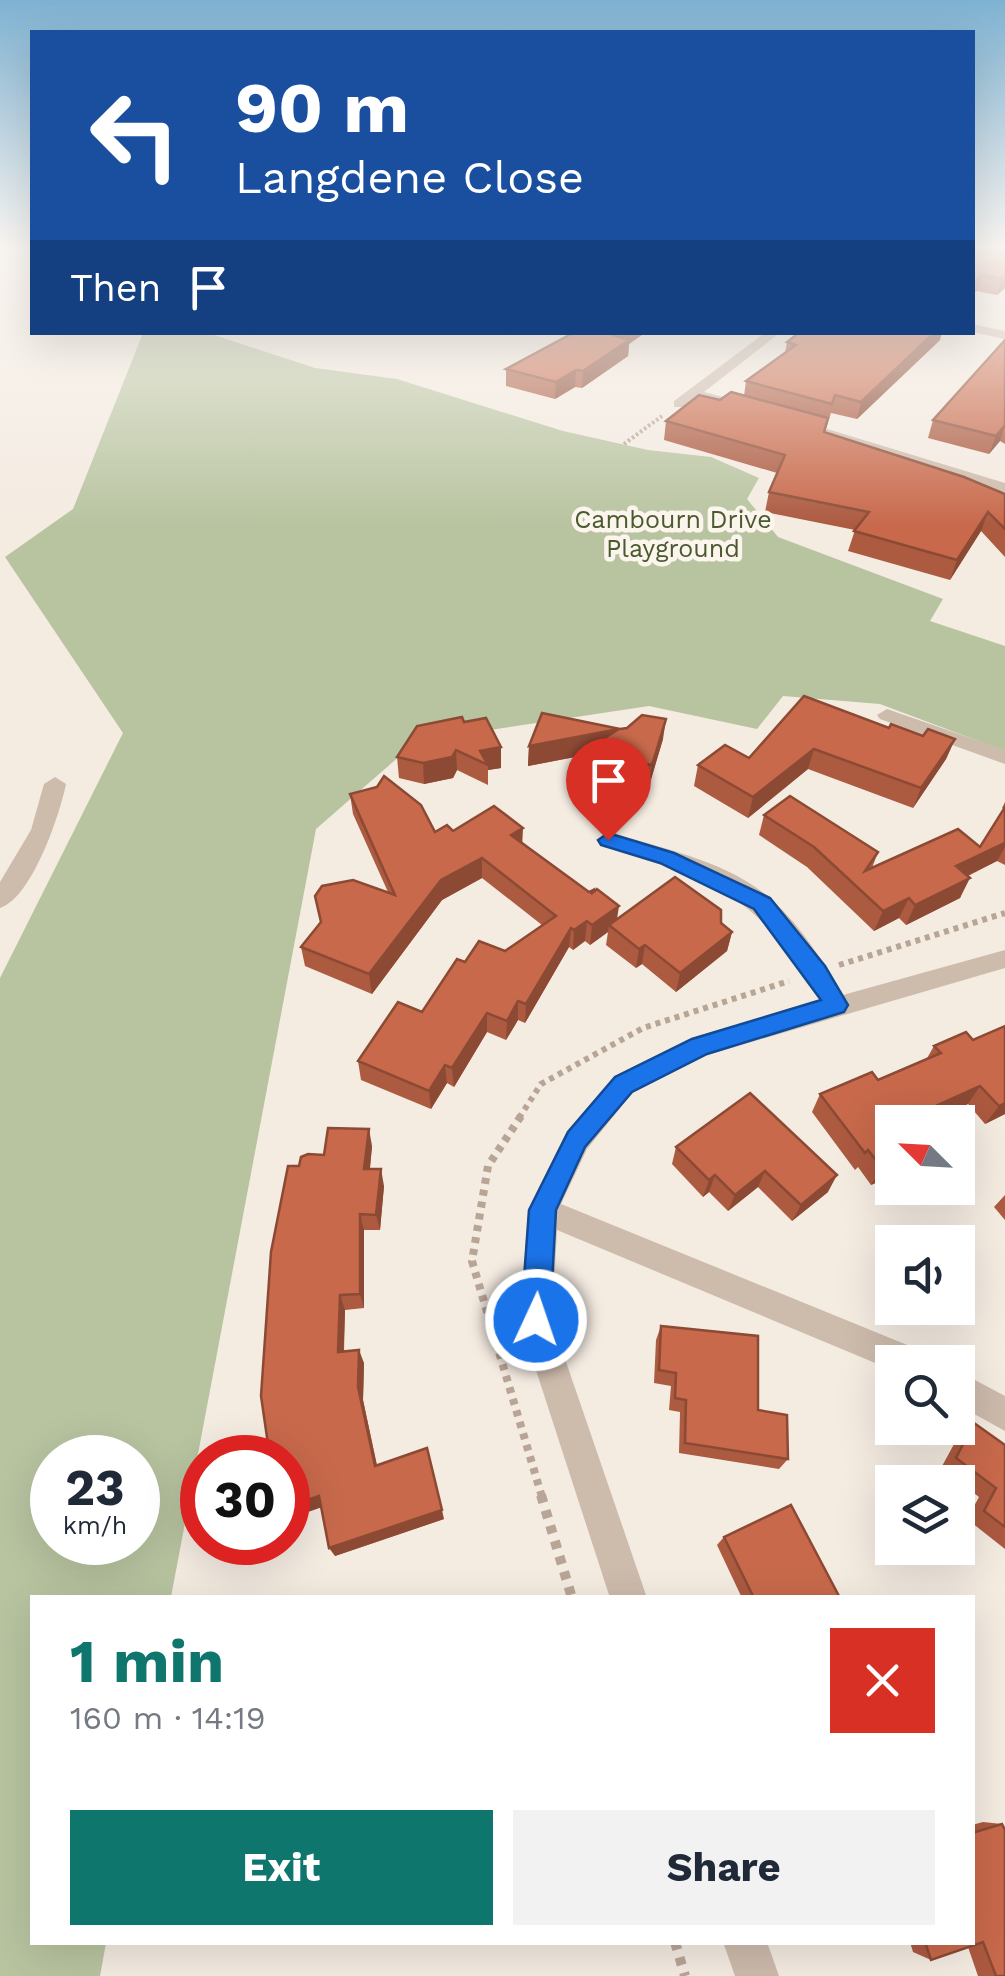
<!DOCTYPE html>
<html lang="en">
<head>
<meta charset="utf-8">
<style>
	body { margin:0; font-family:"Work Sans",sans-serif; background:#f2f2f3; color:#1f2937; height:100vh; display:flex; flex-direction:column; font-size:38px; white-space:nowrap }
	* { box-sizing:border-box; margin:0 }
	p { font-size:32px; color:#747a83 }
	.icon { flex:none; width:55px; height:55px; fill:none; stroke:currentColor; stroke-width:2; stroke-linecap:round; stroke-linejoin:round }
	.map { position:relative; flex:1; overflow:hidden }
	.side { position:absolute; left:30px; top:1595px; width:945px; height:350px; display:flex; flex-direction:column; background:#fff; border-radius:0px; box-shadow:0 10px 40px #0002 }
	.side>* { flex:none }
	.banner { position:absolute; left:30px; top:30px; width:945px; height:305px; border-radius:0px; box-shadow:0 10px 40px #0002; background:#1a4fa0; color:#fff; overflow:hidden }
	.needle { width:65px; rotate:294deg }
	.tools { position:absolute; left:875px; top:1105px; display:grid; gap:20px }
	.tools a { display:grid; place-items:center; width:100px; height:100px; border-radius:0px; background:#fff; box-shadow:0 10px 40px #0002; font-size:50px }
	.speed { position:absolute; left:30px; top:1435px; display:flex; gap:20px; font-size:50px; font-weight:700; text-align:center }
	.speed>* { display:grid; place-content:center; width:130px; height:130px; border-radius:50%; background:#fff; box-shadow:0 10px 40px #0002; line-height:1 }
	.speed small { font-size:25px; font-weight:400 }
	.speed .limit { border:15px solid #d22; background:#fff; color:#111 }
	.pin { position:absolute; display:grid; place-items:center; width:85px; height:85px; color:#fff; margin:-102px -42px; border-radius:50% 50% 50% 0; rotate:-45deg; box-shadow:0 0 10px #0007 }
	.pin .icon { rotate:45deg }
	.me { position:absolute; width:110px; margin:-55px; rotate:3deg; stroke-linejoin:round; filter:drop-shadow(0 0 8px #0008) }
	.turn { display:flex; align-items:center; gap:35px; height:210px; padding:0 40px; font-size:45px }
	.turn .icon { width:130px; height:130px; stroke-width:2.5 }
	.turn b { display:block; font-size:70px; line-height:85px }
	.then { display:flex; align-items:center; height:95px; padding:0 40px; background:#0003; gap:20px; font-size:38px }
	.round { display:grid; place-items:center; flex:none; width:105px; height:105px; border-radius:0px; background:#f2f2f3 }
	.summary { display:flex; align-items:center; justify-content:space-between; height:170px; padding:0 40px }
	h1 { font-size:60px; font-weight:700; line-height:75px; color:#0f766e }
	.cta { display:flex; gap:20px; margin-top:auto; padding:20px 40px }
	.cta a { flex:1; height:115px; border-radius:0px; background:#0f766e; color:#fff; font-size:40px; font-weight:700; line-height:115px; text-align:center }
	.cta a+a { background:#f2f2f3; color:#1f2937 }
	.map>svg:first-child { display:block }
</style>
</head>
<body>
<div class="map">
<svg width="1005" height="1976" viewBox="0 0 1005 1976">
	<rect width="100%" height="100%" fill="#f4ebe1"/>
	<path fill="#b8c4a0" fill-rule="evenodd" d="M143,333H208L315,368L397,379L563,431L648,450L711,457L759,478L747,499L778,537L943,599L930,621L1005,646V751L880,704L783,696L757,729L649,706L417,741L316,829L171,1597L32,1598V1942L106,1943L100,1976H0V978L123,733L5,557L73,509ZM52,1458H138V1542H52Z"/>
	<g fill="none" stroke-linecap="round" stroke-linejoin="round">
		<polyline stroke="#b9a596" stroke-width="4" stroke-dasharray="2.5 2.5" stroke-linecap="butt" points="624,444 662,416"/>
		<g stroke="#b9a596" stroke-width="6" stroke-dasharray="5 5" stroke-linecap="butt">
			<polyline points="839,965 1005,913"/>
			<polyline points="519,1118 541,1084 643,1028 789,981"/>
		</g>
		<polyline stroke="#b9a596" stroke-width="8" stroke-dasharray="6 6" stroke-linecap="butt" points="521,1116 488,1166 472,1261 542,1497"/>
		<g stroke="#b9a596" stroke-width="10" stroke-dasharray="8 8" stroke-linecap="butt">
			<polyline points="541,1495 572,1598"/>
			<polyline points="675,1942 685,1976"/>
		</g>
		<g fill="#cdbbac" fill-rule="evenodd">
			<polygon points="972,324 1005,331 1005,339 972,332"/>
			<polygon points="766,332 781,332 704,392 738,401 738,407 696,398 684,407 674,407 674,401"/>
			<polygon points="791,418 1005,483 1005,493 791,424"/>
			<polygon points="887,709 1005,750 1005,764 880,719 877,715"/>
			<path d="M55,777L66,784C60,814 32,898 0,908V882L31,830L44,784Z"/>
			<path d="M608,832C662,848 731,862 773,901C802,927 823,962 843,995L1005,950V968L707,1055L633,1092L587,1149L561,1204L922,1351L927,1362H892V1370L557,1230L552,1321L647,1598H610L520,1321L528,1210L567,1131L615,1076L691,1038L821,1001C756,892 717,882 600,845L597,840Z"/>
			<polygon points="958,1371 1005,1396 1005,1431 958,1405"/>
			<polygon points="723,1942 767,1942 779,1976 735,1976"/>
		</g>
	</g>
	<g fill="#ac5a40">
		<polygon points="972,249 1005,249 1005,288 997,295 977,291"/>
		<polygon points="560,332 646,332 629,344 628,356 582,388 575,387 555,399 506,386 506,369 570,335"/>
		<polygon points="940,340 857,419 831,413 825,432 1005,494 1005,557 981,531 950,580 848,551 855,530 765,512 769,492 777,473 664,440 666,421 720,400 744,396 746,381 785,353 787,342"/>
		<polygon points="1005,340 1005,444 1000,441 989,454 928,438 933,420"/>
		<polygon points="464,722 501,747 501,768 488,770 488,785 457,770 453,778 424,784 399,778 397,757"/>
		<polygon points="889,728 923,736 955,739 946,759 913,808 808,769 748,818 694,786 698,765 749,758"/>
		<polygon points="663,739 649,786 579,773 580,756 528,766 529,746"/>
		<polygon points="350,794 435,832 453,831 522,843 589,892 593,892 617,919 721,923 732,932 727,951 676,992 642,964 636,968 606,945 608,932 590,945 585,941 573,950 569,947 525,1023 518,1020 506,1040 487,1032 454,1087 447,1083 431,1109 361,1080 358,1061 422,1012 465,962 505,951 542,925 482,878 442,900 372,994 305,966 301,947 388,892 353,814"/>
		<polygon points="1005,802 1005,865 997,861 968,876 960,898 906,925 899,918 874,931 807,867 759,835 764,815 878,852 872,868 980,847 1004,809 1002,808"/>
		<polygon points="966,1032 1005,1114 985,1124 968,1104 926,1122 892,1122 892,1175 871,1185 858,1167 855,1170 812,1112 820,1094 878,1080 926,1060 934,1046"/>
		<polygon points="750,1093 828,1192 792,1221 758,1187 728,1211 709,1192 703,1197 672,1164 676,1147"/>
		<polygon points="372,1146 370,1169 384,1186 380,1230 364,1230 364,1308 345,1310 344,1352 364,1363 363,1400 377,1465 444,1519 335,1556 321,1507 288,1519 299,1166 324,1155"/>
		<polygon points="1005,1195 1005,1220 994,1207"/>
		<polygon points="661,1326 758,1410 788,1459 779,1469 679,1453 680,1412 669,1410 671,1386 654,1383 656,1340"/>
		<polygon points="974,1423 1005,1445 1005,1549 967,1519 979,1497 941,1468 959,1435"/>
		<polygon points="724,1537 840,1598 742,1598 717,1545"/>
		<polygon points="983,1822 1002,1824 1005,1976 978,1976 968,1947 931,1960 913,1952 910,1942 972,1942 972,1825"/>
	</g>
	<g fill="#8c4a34">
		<polygon points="982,275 977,291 972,295 972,283"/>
		<polygon points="1005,277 1005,288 997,295 1002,279"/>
		<polygon points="625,332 646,332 629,344 628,356 582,388 583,371 621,346 621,335"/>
		<polygon points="935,332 942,332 940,340 857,419 861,402"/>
		<polygon points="576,370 575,387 555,399 556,382"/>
		<polygon points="1005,425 1000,441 989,454 996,436"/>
		<polygon points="988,512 981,531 950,580 957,560"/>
		<polygon points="666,719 663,739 649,786 652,765"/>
		<polygon points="619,729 581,753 580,756 528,766 529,746"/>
		<polygon points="955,739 946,759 913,808 921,788"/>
		<polygon points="501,747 501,768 488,770 488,765 480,751"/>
		<polygon points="814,749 808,769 748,818 753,797"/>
		<polygon points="456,750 457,770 453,778 424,784 423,763"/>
		<polygon points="523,828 522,848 511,835"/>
		<polygon points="1005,843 1005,847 997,861 946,886 956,866"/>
		<polygon points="482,858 482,878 442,900 372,994 369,974 441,880"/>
		<polygon points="970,878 960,898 906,925 915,905"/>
		<polygon points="909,898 899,918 874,931 883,911"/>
		<polygon points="619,906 616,926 609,925 608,932 590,945 592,925"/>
		<polygon points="587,921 585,941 573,950 574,930"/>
		<polygon points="571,928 569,947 525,1023 526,1004"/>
		<polygon points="732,932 727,951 676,992 680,973"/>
		<polygon points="645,945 642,964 636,968 639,949"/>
		<polygon points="518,1001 518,1020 506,1040 507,1021"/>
		<polygon points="487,1013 487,1032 454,1087 452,1068"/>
		<polygon points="445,1065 447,1083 431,1109 429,1091"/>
		<polygon points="980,1086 968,1104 926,1122 906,1122 909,1118"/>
		<polygon points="1005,1103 1005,1114 985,1124 999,1106"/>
		<polygon points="369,1129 372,1146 368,1186 364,1169"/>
		<polygon points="892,1163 892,1175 871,1185 882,1168"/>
		<polygon points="381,1169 384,1186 380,1230 376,1215"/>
		<polygon points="765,1171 758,1187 728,1211 735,1195"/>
		<polygon points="715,1175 709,1192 703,1197 709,1180"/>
		<polygon points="837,1175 828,1192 792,1221 801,1205"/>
		<polygon points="360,1214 364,1230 364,1308 360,1294"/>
		<polygon points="340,1295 345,1310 343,1365 338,1352"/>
		<polygon points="359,1350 364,1363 363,1400 379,1476 375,1466 358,1387"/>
		<polygon points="319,1496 325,1506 288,1519 288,1507"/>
		<polygon points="442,1510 444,1519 335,1556 329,1548"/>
	</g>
	<g fill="#c8694b" stroke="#8c4a34" stroke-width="2.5">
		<polygon points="972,249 1005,249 1005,277 1002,279 982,275 972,283"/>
		<polygon points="575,332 604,332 629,340 583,371 576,370 556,382 506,369"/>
		<polygon points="800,332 935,332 861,402 835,395 832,404 746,381 796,345 787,342"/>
		<polygon points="1005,340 1005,425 996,436 933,420"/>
		<polygon points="731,392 828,418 824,432 964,477 1005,494 1005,529 988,512 957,560 854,531 869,512 769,492 785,455 666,421 699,395 720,400"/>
		<polygon points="804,696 889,728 891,724 923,736 928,729 955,739 921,788 814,749 753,797 698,765 725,745 749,758"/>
		<polygon points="542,713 620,729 627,728 642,715 666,719 652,765 581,753 619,729 529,746"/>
		<polygon points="462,717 464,722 486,718 501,747 480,751 488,765 456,750 452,757 423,763 397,757 417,726"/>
		<polygon points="384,776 421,805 435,832 447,825 453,831 494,806 523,828 511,835 589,892 593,890 591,894 597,889 619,906 592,925 587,921 574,930 571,928 526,1004 518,1001 507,1021 487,1013 452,1068 445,1065 429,1091 358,1061 398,1002 422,1012 457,959 465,962 479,941 505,951 556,916 482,858 441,880 369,974 301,947 321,922 315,896 322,886 353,880 395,895 350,794 377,787"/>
		<polygon points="790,796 878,852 865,871 958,829 980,847 1005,807 1005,843 956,866 970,878 915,905 909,898 883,911 814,847 764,815"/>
		<polygon points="675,877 721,910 721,923 732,932 680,973 645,945 639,949 609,925"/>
		<polygon points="1005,1026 1005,1103 999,1106 980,1086 909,1118 912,1122 892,1122 892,1163 882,1168 868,1150 865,1153 820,1094 872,1072 878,1080 941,1053 934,1046 966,1032 973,1040"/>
		<polygon points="750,1093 837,1175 801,1205 765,1171 735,1195 715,1175 709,1180 676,1147"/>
		<polygon points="328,1128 369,1129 364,1169 381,1169 376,1215 360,1214 360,1294 340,1295 338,1352 359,1350 358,1387 375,1466 427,1448 442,1510 329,1548 319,1496 288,1507 288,1458 270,1458 261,1396 271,1252 288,1166 299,1166 301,1157 308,1154 324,1155"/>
		<polygon points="661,1326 758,1336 758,1410 787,1415 788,1459 685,1443 686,1400 675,1398 676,1373 659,1370"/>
		<polygon points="974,1423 1005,1445 1005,1527 984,1511 996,1488 956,1458"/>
		<polygon points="791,1505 840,1598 754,1598 724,1537"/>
		<polygon points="1002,1824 1005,1830 1005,1976 996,1976 983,1942 931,1960 925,1942 972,1942 972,1833"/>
	</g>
	<linearGradient id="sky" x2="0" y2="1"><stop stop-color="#7eb2d2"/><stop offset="0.47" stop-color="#faf6f2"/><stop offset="1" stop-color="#faf6f2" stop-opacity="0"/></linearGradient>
	<rect width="1005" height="526" fill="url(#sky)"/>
	<polygon fill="#1a73e8" stroke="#114b97" stroke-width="2.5" points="608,833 674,853 770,898 825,966 848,1005 844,1012 707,1054 632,1092 585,1147 556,1210 550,1320 546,1331 536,1335 526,1331 521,1320 529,1210 568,1132 615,1077 692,1039 821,1000 754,909 660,863 601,845 598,840"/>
	<g text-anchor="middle" stroke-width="9" stroke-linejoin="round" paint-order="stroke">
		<g font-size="25" fill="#4a5a2e" stroke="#fbf5ee">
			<text x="673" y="528">Cambourn Drive<tspan x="673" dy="29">Playground</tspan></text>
		</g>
	</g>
</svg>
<div class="tools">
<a><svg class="needle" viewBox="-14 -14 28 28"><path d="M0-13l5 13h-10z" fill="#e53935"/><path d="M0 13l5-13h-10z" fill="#747a83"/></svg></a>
<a><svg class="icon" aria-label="sound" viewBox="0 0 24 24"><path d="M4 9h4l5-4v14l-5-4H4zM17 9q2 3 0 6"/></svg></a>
<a><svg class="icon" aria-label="search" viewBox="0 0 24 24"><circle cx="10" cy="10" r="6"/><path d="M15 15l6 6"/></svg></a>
<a><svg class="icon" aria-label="layers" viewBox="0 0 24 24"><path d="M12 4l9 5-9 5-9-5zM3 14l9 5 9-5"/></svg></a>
</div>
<div class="speed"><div>23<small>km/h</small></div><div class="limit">30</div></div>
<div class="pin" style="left:608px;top:840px;background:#d93025"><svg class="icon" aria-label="arrive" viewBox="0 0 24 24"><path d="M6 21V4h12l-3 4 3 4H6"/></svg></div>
<svg class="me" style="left:536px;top:1320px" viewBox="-20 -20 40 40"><circle r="17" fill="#1a73e8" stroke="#fff" stroke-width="3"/><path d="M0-11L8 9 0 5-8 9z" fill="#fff"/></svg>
<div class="banner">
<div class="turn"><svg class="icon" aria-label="left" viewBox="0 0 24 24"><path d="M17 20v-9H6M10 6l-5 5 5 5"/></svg><div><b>90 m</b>Langdene Close</div></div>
<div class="then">Then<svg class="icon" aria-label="arrive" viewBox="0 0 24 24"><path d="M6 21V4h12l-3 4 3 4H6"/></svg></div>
</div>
<section class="side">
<div class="summary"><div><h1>1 min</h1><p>160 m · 14:19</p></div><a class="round" style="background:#d93025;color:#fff"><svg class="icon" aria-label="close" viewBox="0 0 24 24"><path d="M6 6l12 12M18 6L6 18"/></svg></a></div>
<div class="cta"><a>Exit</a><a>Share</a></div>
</section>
</div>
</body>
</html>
